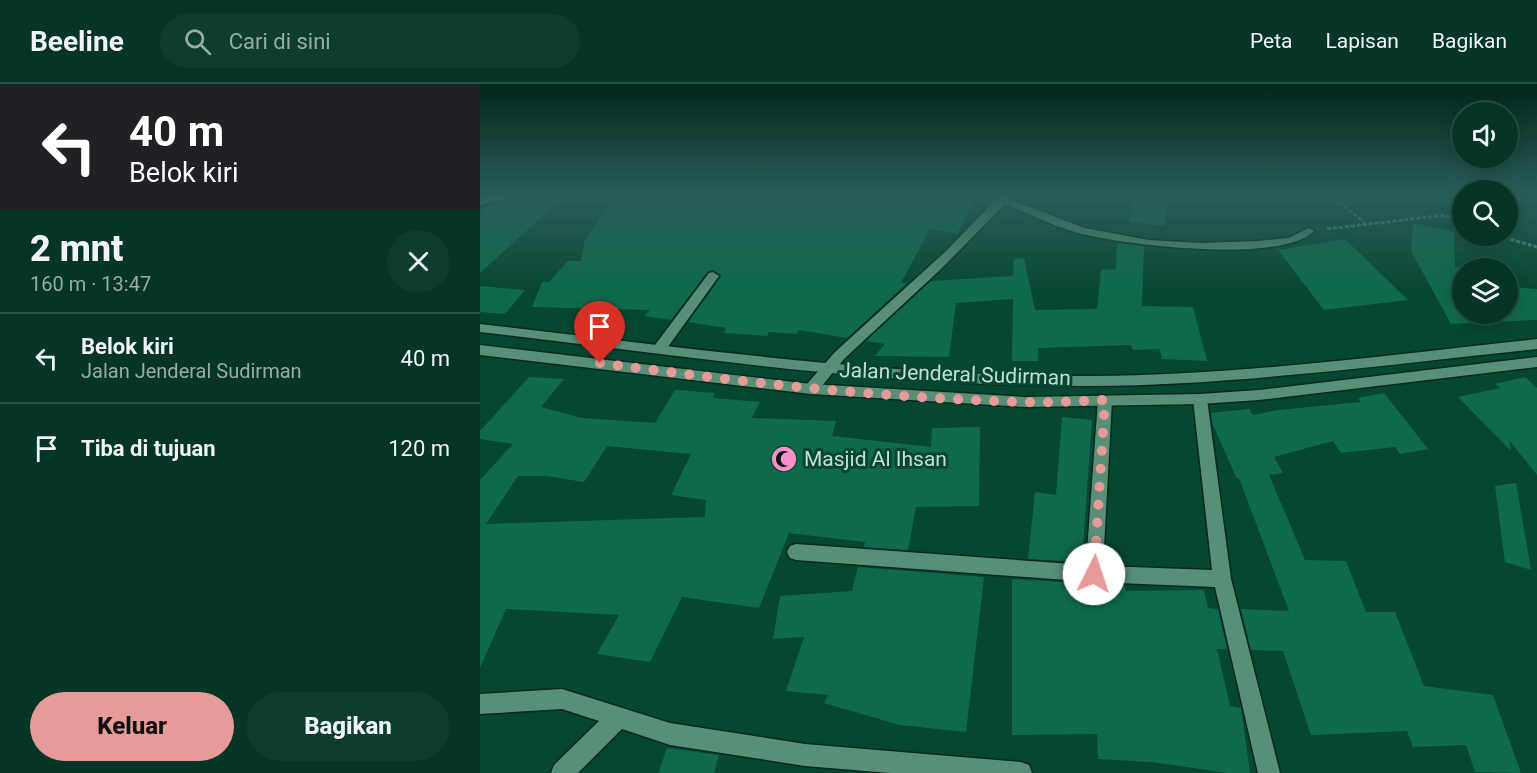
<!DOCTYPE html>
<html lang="id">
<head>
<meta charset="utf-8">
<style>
	body { margin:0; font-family:Roboto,sans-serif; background:#0d3d2e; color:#f1f3f6; height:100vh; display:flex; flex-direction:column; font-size:22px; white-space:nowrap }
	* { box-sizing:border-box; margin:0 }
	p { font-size:20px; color:#97aba7 }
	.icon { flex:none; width:33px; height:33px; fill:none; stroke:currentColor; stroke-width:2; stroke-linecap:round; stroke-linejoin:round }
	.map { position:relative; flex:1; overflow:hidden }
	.drawer { display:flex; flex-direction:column; background:#043526; width:480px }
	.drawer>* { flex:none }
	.banner { background:#202124; color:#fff; overflow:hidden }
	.fabs { position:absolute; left:972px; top:18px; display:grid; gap:12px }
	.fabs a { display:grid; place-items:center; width:66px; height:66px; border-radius:50%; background:#043526; box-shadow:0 3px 15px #0003,0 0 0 2px #255043; font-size:30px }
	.pin { position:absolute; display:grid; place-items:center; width:51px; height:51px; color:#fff; margin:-62px -26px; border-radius:50% 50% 50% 0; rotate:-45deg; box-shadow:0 0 6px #0007 }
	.pin .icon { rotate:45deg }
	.me { position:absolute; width:66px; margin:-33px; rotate:4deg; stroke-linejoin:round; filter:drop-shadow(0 0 4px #0008) }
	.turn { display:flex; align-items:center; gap:21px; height:126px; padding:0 30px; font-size:27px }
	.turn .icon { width:78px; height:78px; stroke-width:2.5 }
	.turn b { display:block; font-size:42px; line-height:51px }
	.round { display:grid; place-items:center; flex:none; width:63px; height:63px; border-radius:32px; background:#0d3d2e }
	.summary { display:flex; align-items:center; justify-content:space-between; height:102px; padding:0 30px }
	h1 { font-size:36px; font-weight:800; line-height:45px }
	.cta { display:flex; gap:12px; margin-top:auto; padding:12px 30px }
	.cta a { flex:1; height:69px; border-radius:36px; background:#e69b98; color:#111; font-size:24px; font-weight:800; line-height:69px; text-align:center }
	.cta a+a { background:#0d3d2e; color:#f1f3f6 }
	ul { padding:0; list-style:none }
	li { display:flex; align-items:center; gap:18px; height:90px; padding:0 30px; border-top:2px solid #255043 }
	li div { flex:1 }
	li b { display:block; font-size:22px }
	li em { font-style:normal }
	header { display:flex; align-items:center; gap:36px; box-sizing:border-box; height:84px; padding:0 30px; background:#043526; border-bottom:2px solid #255043 }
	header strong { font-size:28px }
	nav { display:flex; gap:33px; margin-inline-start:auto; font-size:21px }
	.search { width:420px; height:54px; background:#0d3d2e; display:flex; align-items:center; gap:15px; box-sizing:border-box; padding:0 21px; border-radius:33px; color:#97aba7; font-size:22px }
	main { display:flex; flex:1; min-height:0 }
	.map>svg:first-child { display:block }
</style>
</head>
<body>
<header>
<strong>Beeline</strong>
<div class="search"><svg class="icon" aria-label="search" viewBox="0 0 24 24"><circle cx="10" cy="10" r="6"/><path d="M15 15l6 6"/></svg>Cari di sini</div>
<nav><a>Peta</a><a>Lapisan</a><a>Bagikan</a></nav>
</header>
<main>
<section class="drawer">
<div class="banner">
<div class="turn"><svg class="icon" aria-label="left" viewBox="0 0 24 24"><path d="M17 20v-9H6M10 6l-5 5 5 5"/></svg><div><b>40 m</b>Belok kiri</div></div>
</div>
<div class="summary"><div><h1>2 mnt</h1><p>160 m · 13:47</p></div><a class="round"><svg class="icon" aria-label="close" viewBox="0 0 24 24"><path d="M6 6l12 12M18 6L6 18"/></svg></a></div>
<ul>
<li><svg class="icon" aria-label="left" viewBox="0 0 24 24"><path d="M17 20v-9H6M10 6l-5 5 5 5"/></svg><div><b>Belok kiri</b><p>Jalan Jenderal Sudirman</p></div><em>40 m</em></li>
<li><svg class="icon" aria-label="arrive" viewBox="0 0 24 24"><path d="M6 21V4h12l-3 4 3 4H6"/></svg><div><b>Tiba di tujuan</b></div><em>120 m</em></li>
</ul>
<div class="cta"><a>Keluar</a><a>Bagikan</a></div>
</section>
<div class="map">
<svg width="1057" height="689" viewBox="0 0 1057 689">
	<rect width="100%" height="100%" fill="#064732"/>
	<g fill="#0f6a4d" fill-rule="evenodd">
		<polygon points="42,111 86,111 0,189 0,129 8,121"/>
		<polygon points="137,111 498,111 477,150 450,145 421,199 427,199 367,254 319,246 317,250 289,248 287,252 244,249 246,244 208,238 241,193 240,190 232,186 227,188 191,236 164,232 170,226 52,223 62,198 69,198 88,177 101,177 105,155"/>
		<polygon points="654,111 686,115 685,142 650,138"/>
		<polygon points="933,139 974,148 975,183 1013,182 1015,184 982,184 982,230 1028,230 1028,198 1033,203 1057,205 1057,236 971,240 931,167"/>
		<polygon points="865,155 928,216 844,226 798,166"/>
		<polygon points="637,159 664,162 662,222 713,223 727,277 682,275 680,265 653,266 651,261 558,264 558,277 532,277 533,215 476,219 469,273 395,272 405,260 386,257 451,197 533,192 534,175 544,174 555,226 617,225 621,186 636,185"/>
		<polygon points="0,202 45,206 25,230 0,228"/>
		<path d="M49,293L84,295L61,323L102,334L175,339L195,306L235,309L233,314L280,318L272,334L356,337L352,352L451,363L452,344L500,343L499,422L436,423L428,466L384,463L385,458L309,449L279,524L202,513L170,578L117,570L139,531L26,525L0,584V396L33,360L0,355V347ZM127,362L211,370L191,411L226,416L225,433L6,440L38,392H66L104,398Z"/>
		<polygon points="1045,293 1057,304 1057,391 1029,356 1031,367 978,313 1020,304 1015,300"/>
		<polygon points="904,309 948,365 920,370 915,363 861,369 853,357 794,373 803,389 789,391 825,476 866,477 886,528 915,528 944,602 1013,611 1041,689 995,688 986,661 933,663 927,647 831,651 803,567 771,566 761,525 809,527 759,394 757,395 733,341 731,329 769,325 773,331 798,326 881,318 878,314"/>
		<polygon points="582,333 612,336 602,478 548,475 555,408 576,411"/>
		<polygon points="1036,399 1051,486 1025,478 1015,402"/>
		<polygon points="378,483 504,493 486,648 420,641 344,619 348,611 306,607 324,553 293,555 300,512 372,507"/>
		<polygon points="532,495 601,499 601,502 613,500 644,501 646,507 724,506 728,524 738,525 747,565 737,565 750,622 761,624 770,689 747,689 672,678 618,675 617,650 532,651"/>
		<polygon points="187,664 239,671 234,689 178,689"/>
	</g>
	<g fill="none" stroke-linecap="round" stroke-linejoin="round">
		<g stroke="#0a291d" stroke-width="3">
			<g id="street">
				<polygon points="20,111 40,111 0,121 0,115"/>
				<path d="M520,111H530L529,115L605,144L669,156L720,159L777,157L809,154L829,144L834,147C802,180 646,161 602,150C576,144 550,130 525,120L461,185L365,274L336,309H326L324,305L326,301L355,268L466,167Z"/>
				<polygon points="233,188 239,192 185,267 175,267 173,264 175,261 229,189"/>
				<polygon points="720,310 727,315 751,495 800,689 778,689 735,503 614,498 316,476 310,474 307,468 310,462 316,460 606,481 618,316 620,312 630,312 632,316 623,482 732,486 713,315"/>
				<polygon points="82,605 190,639 325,660 541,678 549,681 552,689 410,689 325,682 190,661 142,645 98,689 71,689 74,681 119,637 82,625 0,630 0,610"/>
			</g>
		</g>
		<g stroke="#0a291d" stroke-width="3">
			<g id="secondary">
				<path d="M0,240C203,263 406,293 611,292C760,291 909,271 1057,255V265C909,280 760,301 611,302C406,303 203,272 0,248Z"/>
				<polygon points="0,261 331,300 545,313 720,310 779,306 1057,273 1057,283 779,316 720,320 545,323 331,310 0,271"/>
			</g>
		</g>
		<g stroke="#5b8b7a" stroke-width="3" stroke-dasharray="4 2" stroke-linecap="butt">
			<polyline points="850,111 884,138"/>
			<polyline points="847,145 965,131 982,138"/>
			<polyline points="1019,152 1057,163"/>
		</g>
		<use href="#street" fill="#578f77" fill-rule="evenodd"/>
		<use href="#secondary" fill="#578f77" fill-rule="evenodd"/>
	</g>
	<linearGradient id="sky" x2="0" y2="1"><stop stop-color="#03271c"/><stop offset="0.54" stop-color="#2a5e5a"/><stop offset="1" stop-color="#2a5e5a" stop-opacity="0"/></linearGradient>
	<rect width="1057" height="207" fill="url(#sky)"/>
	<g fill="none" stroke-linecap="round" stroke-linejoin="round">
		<path stroke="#e69b98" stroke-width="10" stroke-dasharray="0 18" d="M120,279C260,298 401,314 543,318C570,319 598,317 625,316L614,490"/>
	</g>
	<defs>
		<g id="mosque-disc" transform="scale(1.35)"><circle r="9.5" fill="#f890cc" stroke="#064732"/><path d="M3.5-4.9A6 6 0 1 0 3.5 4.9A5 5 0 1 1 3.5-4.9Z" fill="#111"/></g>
	</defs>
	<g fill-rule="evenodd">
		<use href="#mosque-disc" x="304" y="375"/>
	</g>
	<g text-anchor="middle" stroke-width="6" stroke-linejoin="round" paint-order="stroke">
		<g font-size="21" fill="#c3dfd2" stroke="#064732">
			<text transform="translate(475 290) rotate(2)" y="7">Jalan Jenderal Sudirman</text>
		</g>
		<g font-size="21" fill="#c3dfd2" stroke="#064732" text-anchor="start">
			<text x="324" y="382">Masjid Al Ihsan</text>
		</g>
	</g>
</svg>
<div class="fabs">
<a><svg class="icon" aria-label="sound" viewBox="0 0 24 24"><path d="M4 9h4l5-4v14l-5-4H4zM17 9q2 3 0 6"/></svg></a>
<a><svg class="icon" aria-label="search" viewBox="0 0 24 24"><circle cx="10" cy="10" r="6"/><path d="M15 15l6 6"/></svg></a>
<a><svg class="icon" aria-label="layers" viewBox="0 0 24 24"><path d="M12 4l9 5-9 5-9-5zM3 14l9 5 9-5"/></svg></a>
</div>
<div class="pin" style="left:120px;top:279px;background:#d93025"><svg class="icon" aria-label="arrive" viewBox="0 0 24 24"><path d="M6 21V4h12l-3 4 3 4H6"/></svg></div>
<svg class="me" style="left:614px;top:490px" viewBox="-20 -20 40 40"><circle r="19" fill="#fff"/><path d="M0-13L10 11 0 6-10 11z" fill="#e69b98"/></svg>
</div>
</main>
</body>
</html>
